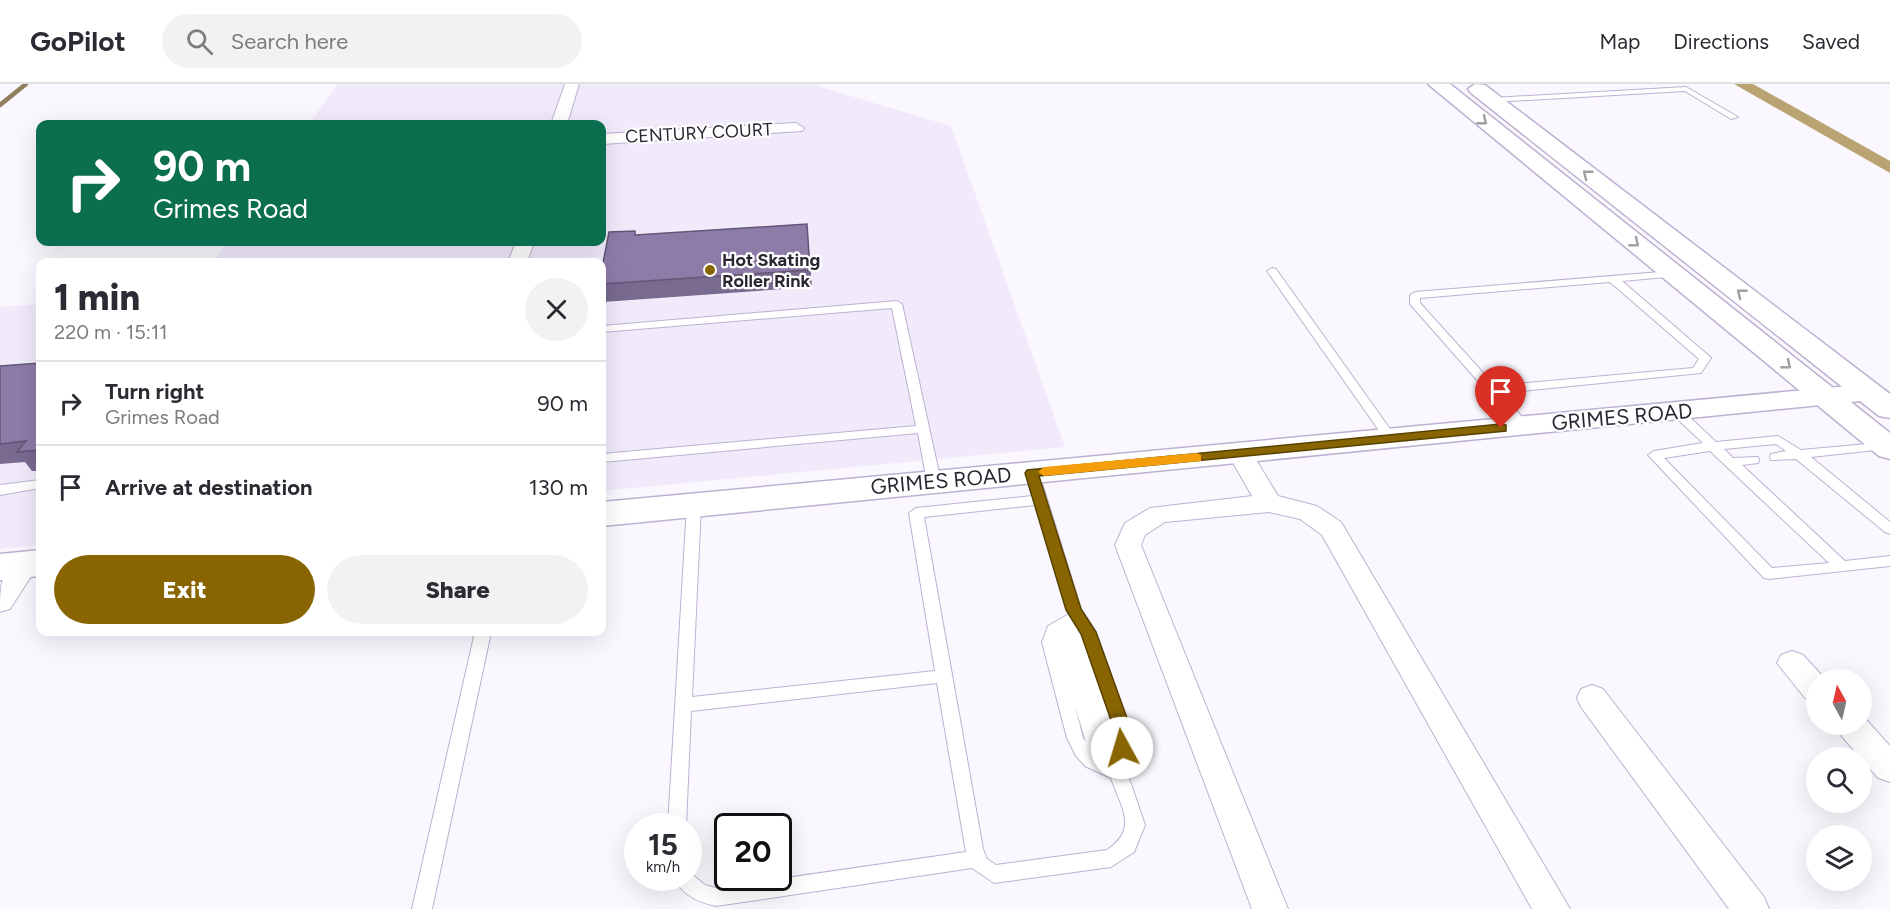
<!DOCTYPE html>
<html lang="en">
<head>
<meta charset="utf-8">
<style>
	body { margin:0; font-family:Figtree,sans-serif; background:#f2f2f3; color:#2b2b33; height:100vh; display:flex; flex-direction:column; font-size:22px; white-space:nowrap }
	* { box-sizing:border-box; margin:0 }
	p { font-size:20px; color:#7c7c81 }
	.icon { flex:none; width:33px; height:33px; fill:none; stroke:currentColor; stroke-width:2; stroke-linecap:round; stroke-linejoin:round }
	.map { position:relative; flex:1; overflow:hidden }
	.drawer { position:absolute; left:36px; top:174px; width:570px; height:378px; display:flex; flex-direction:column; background:#fff; border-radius:12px; box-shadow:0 6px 24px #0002 }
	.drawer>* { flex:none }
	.guide { position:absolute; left:36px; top:36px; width:570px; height:126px; border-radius:12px; box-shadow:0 6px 24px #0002; background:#0b6e4f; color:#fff; overflow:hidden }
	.needle { width:39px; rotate:352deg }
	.fabs { position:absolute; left:1806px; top:585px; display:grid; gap:12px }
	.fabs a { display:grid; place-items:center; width:66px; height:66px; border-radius:50%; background:#fff; box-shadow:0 6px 24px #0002; font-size:30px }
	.speed { position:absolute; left:624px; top:729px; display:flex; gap:12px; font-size:30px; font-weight:700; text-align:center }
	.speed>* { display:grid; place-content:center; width:78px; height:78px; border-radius:50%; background:#fff; box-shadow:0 6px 24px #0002; line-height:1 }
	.speed small { font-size:15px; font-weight:400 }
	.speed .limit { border:3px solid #111; border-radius:9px; background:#fff; color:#111 }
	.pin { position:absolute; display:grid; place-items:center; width:51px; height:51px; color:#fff; margin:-62px -26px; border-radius:50% 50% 50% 0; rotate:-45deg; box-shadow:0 0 6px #0007 }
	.pin .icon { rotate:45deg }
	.me { position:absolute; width:66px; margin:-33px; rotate:354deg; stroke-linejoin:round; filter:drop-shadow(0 0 4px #0008) }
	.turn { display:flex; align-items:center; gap:21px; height:126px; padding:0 18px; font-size:27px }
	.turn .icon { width:78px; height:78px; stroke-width:2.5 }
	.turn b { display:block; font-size:42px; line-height:51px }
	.round { display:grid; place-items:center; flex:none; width:63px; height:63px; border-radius:32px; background:#f2f2f3 }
	.summary { display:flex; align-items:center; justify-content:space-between; height:102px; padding:0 18px }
	h1 { font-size:36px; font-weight:800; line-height:45px }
	.button { display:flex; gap:12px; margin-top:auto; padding:12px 18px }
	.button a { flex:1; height:69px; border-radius:36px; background:#886500; color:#fff; font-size:24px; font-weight:800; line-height:69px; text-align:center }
	.button a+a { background:#f2f2f3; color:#2b2b33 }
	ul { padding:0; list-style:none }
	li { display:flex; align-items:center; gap:18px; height:84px; padding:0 18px; border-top:2px solid #e1e1e2 }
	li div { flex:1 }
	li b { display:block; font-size:22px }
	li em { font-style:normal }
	header { display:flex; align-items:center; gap:36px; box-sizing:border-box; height:84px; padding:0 30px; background:#fff; border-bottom:2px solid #e1e1e2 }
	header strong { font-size:28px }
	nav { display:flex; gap:33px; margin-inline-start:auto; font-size:21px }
	.search { width:420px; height:54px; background:#f2f2f3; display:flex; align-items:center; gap:15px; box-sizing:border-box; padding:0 21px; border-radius:33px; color:#7c7c81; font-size:22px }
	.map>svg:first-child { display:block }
</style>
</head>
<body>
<header>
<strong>GoPilot</strong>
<div class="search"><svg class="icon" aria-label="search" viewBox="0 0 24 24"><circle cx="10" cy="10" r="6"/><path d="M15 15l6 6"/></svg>Search here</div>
<nav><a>Map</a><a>Directions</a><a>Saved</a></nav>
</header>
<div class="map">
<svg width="1890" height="825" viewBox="0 0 1890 825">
	<rect width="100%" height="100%" fill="#faf8fe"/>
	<g fill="#f0eafb">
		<polygon points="338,0 811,0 951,42 1065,363 602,407 602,178 213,178 227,158 602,158 602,40 309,40"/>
		<polygon points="40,220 40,461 0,465 0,223"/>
	</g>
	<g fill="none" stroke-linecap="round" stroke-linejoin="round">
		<polyline stroke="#8f7e5f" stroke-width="4.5" points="0,21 26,0"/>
		<polygon fill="#baa372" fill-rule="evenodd" points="1734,0 1753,0 1890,77 1890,89"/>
		<g stroke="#bdb1d1" stroke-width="2">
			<g id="lane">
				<polygon points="1686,3 1738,33 1731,35 1685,7 1493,18 1489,16 1493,14"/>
				<polygon points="1272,184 1276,185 1395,352 1397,355 1395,358 1387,358 1267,187"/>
				<path d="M1673,187L1677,188V192L1622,197L1709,272L1711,274L1701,289L1501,309L1530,342L1524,346L1520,345L1410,220V211L1415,208ZM1610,198L1699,275L1693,284L1495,302L1420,219V214Z"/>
				<polygon points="897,217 902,220 941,398 939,401 934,402 927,398 918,349 602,378 602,370 916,342 892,224 602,248 602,242"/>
				<path d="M1677,324L1681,325L1716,358L1778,352L1801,366L1890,358V364L1885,365L1811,373L1890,438V450L1885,448L1796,375L1771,376L1770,373L1771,370L1786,367L1776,360L1724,365L1733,374L1758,373L1759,376L1758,379L1742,381L1845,477L1890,472V482L1769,495L1764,494L1648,371L1654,367L1703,359L1673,331L1671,328L1673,325ZM1710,367L1829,479L1772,484L1664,374Z"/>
				<path d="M1032,385L1039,389L1081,525L1096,548L1130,645L1127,688L1145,741L1134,768L1111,783L994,799L972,784L716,822C699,818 682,812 675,794H688V787L705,801L716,804L966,768L937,599L691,627L686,742H668L687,421L689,418L694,416L701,421L692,613L935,587L909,429L916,424L1032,412L1025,389ZM1035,421L1069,530L1048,542L1042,558L1067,654L1076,672L1085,682L1111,694C1121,724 1139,744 1107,766L996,781L987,775L983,765L924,433ZM1075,622L1086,658L1083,654Z"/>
				<polygon points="40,396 40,404 0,411 0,401"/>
				<polygon points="475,548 491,548 432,825 412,825"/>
			</g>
		</g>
		<g stroke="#bdb1d1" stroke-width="2">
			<g id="street">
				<polygon points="565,0 579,0 567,40 551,40"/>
				<polygon points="796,39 804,44 802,47 602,60 602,50"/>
				<polygon points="516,158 534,158 527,178 508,178"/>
				<polygon points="1240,362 1249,364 1278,412 1317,422 1341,438 1570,825 1532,825 1322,451 1300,435 1269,428 1165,438 1145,451 1141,461 1288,825 1252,825 1115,461 1125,439 1150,424 1252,412 1228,370 1231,364"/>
				<path d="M25,470L35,473L39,480L10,525L0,528C0,505 0,478 25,470Z"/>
				<polygon points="1792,567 1803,571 1826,596 1816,596 1816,617 1805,614 1777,579 1781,571"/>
				<polygon points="1592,601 1603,605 1764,813 1769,825 1729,825 1581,623 1577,614 1581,605"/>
				<polygon points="1862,631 1890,662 1890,698 1878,694 1839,649 1835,640 1862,640"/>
			</g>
		</g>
		<g stroke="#bdb1d1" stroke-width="3">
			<g id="secondary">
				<polygon points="1870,300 1880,303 1885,309 1880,315 602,442 602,418"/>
				<polygon points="40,466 40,492 0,496 0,470"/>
			</g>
		</g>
		<g stroke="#bdb1d1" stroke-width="3">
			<g id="primary">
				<polygon points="1428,0 1450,0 1890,349 1890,375 1879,372"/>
				<polygon points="1475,0 1485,1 1890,310 1890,334 1879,332 1471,9 1468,5"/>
			</g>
		</g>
		<use href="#lane" fill="#fff" fill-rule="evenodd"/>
		<use href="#street" fill="#fff" fill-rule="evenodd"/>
		<use href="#secondary" fill="#fff" fill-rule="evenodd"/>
		<use href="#primary" fill="#fff" fill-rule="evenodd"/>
	</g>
	<g fill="#796a90">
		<polygon points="807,140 812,203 603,218 602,213 602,200 636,151"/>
		<polygon points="40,279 40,387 32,387 25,378 0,380 0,282"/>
	</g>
	<g fill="#8d7ba8" stroke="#635676" stroke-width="1.5">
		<polygon points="807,140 810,186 602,200 602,184 609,148 635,147 635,151"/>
		<polygon points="40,279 40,366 17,368 26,357 0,360 0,282"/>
	</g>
	<defs><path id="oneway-chevron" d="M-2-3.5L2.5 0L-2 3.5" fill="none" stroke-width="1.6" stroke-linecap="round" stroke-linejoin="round" transform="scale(1.5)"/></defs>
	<g stroke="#a09da3">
		<use href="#oneway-chevron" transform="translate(1483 37) rotate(39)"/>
		<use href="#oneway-chevron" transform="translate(1587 90) rotate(-142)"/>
		<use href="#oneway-chevron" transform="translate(1635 159) rotate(39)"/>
		<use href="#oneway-chevron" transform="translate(1741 209) rotate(-142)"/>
		<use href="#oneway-chevron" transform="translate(1787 281) rotate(39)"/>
	</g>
	<polygon fill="#886500" stroke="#584200" stroke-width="1.5" points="1501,340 1506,341 1506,347 1039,392 1081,525 1096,548 1131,645 1128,669 1122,672 1116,669 1114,645 1081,550 1066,526 1025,389 1027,386"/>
	<polygon fill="#f59e0b" points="1197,369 1201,371 1201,377 1044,392 1038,388 1044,383"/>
	<circle fill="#886500" stroke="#fff" stroke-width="2" cx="710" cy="186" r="6"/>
	<g text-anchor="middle" stroke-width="4.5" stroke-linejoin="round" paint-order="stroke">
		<g font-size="18" fill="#2b2632" stroke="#fff">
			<text transform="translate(699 49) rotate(-3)" y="6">CENTURY COURT</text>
		</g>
		<g font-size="18" font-weight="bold" fill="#2b2632" stroke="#fff" text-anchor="start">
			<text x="722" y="182">Hot Skating<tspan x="722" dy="21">Roller Rink</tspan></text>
		</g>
		<g font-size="21" fill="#2b2632" stroke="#fff">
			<text transform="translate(1622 333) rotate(-5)" y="7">GRIMES ROAD</text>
			<text transform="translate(941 397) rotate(-5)" y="7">GRIMES ROAD</text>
		</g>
	</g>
</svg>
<div class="fabs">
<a><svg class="needle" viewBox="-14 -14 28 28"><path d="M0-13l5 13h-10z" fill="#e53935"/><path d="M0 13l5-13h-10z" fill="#7c7c81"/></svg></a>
<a><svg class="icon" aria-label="search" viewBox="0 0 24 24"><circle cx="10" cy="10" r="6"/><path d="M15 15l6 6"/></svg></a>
<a><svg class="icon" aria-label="layers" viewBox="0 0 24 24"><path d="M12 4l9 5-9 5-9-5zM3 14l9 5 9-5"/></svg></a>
</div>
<div class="speed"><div>15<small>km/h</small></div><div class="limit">20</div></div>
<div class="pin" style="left:1501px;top:344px;background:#d93025"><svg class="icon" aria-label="arrive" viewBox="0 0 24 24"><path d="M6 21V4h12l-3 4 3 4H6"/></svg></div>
<svg class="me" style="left:1122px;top:664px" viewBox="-20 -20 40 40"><circle r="19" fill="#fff"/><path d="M0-13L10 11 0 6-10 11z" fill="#886500"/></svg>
<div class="guide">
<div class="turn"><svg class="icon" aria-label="right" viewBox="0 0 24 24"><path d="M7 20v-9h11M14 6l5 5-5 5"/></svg><div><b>90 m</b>Grimes Road</div></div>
</div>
<section class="drawer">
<div class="summary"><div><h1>1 min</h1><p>220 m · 15:11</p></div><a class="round"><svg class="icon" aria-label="close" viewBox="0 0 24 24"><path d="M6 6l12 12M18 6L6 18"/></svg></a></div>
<ul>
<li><svg class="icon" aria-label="right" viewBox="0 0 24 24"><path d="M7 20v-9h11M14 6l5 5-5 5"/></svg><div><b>Turn right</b><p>Grimes Road</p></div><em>90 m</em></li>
<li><svg class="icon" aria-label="arrive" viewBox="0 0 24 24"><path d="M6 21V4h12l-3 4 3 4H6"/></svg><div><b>Arrive at destination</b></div><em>130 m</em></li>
</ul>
<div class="button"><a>Exit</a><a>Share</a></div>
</section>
</div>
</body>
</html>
